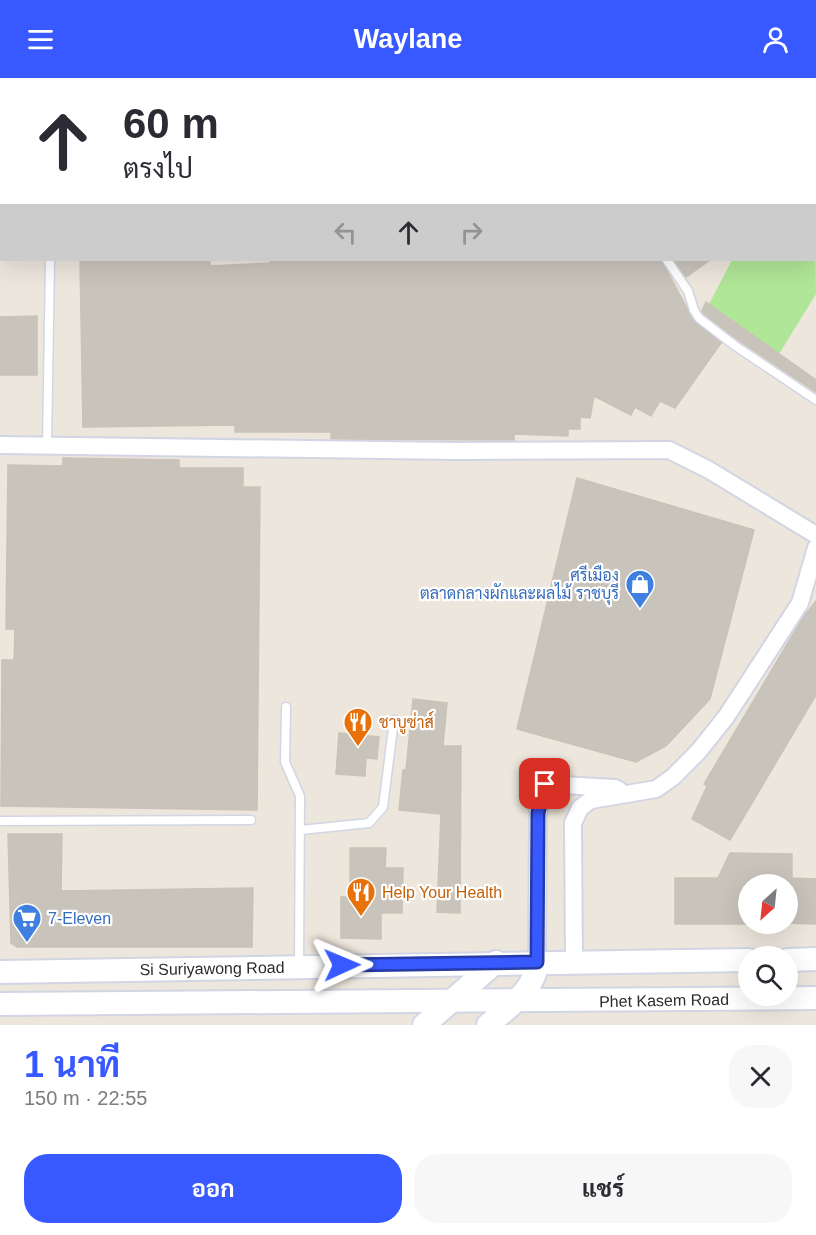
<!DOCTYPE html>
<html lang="th">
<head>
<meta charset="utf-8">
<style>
	body { margin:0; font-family:Arial,Sarabun,sans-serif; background:#f7f7f7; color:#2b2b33; height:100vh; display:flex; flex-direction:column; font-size:22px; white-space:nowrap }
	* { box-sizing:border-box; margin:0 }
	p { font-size:20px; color:#7c7c81 }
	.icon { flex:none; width:33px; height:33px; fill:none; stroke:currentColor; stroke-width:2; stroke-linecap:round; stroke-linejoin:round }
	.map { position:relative; height:947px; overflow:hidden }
	.side { display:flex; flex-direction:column; background:#fff; flex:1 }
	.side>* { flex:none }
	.banner { position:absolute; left:0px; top:0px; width:816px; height:183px; box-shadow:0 6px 24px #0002; background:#fff; color:#2b2b33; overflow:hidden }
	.needle { width:39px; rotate:207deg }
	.controls { position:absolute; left:738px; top:796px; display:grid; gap:12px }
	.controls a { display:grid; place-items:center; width:60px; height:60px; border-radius:50%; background:#fff; box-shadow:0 6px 24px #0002; font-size:30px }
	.pin { position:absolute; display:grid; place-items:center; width:51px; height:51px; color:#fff; margin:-26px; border-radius:12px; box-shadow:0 3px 9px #0006 }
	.me { position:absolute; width:66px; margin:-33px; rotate:89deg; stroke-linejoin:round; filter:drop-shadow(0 0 4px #0008) }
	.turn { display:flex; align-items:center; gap:21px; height:126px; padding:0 24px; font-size:27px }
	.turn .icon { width:78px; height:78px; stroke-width:2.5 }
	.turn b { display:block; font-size:42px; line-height:51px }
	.lanes { display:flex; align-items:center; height:57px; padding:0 24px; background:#0003; justify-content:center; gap:30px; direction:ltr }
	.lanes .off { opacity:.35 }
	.round { display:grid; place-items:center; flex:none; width:63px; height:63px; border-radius:24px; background:#f7f7f7 }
	.summary { display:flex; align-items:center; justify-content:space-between; height:102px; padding:0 24px }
	h1 { font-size:36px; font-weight:700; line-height:45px; color:#3859ff }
	.cta { display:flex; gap:12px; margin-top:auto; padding:12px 24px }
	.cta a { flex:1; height:69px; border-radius:24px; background:#3859ff; color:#fff; font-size:24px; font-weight:700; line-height:69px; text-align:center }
	.cta a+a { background:#f7f7f7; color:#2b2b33 }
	header { display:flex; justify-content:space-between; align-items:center; height:78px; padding:0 24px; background:#3859ff; color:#fff; font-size:27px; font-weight:700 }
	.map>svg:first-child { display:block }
</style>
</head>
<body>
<header><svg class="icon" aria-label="menu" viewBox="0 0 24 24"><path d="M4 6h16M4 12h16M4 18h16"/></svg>Waylane<svg class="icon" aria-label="person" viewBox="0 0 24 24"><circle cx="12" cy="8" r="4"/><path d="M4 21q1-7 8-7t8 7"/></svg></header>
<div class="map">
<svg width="816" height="947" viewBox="0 0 816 947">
	<rect width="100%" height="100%" fill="#ede6dc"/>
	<polygon fill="#b0e697" points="815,142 816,216 779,276 709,226 732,182 814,182"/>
	<g fill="#c9c4bb" stroke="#c9c2b6" stroke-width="1.5">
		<polygon points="80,182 210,182 210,188 270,185 270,182 661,182 694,243 721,265 675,330 660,323 651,338 635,329 631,337 594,318 590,340 580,339 580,351 568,351 568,358 514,356 514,362 331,361 331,354 235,354 235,347 83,349"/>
		<polygon points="674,182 710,182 686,199"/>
		<polygon points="706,224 816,302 816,314 738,262 704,236 702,233"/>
		<polygon points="37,238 37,297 0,297 0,239"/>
		<polygon points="63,380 179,382 179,390 243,390 243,409 260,409 257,732 1,728 2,582 14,582 15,551 6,551 8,387 63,388"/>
		<polygon points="577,400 754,452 710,621 666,668 636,684 517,651"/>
		<polygon points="816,523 816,617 730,762 692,741 707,708 704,706 802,541"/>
		<polygon points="413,621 447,625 443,668 461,668 460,835 437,834 441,736 399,732 403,692 406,692"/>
		<polygon points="339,655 379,659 377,681 366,680 365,698 336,696"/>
		<polygon points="8,756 62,756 61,813 253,810 252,869 17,869 11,865"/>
		<polygon points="350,770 386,770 385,790 403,790 402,835 381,835 381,861 341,860 341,819 350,819"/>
		<polygon points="730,775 792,776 792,800 816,801 816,846 788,845 788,807 748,807 748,846 675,846 675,800 718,800"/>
	</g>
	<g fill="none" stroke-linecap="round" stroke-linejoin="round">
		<g stroke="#d2d5e4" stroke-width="11">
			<g id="lane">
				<polyline points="0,81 2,81"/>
				<polyline points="667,182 688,213 694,232 699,240 734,267 816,322"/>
				<polyline points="47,368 50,182"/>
				<polyline points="286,629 285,684 300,718 299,888"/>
				<polyline points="0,743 251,742"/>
				<polyline points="301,752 369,745 383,729 394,642"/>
			</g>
		</g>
		<g stroke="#d2d5e4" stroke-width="20">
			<g id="street">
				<polyline points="807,2 807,0"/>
				<polyline points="814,135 816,136"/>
				<polyline points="0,367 455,373 669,372 709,392 816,457"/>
				<polyline points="537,884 538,735 545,706 615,710 619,712"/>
				<polyline points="574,884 573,745 580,730 591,722 656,711 673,699 698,674 726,639 800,525 816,470"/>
			</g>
		</g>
		<g stroke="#d2d5e4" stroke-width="26">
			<g id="secondary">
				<polyline points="788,882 816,881"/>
				<polyline points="0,894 748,882"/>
				<polyline points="0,926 816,920"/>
				<polyline points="424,947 496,884"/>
				<path d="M488,947C508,929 536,912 537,884"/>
			</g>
		</g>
		<use href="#lane" stroke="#fff" stroke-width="8"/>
		<use href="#street" stroke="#fff" stroke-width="16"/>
		<use href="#secondary" stroke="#fff" stroke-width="22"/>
	</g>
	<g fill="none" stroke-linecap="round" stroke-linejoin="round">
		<g stroke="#243aa6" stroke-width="15">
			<polyline id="route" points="342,887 537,884 538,735 545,706"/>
		</g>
		<use href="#route" stroke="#3859ff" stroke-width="10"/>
	</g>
	<defs>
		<g id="shop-pin" transform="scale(1.5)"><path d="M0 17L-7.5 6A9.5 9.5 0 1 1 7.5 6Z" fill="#3f7fe0" stroke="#fff"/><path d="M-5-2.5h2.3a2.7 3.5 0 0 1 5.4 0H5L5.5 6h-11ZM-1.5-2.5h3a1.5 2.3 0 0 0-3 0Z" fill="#fff"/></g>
		<g id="restaurant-pin" transform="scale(1.5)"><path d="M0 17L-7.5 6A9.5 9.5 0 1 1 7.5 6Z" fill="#e8710a" stroke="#fff"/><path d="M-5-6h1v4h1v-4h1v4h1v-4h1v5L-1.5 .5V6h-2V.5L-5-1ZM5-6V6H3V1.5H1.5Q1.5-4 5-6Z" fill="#fff"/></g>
		<g id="supermarket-pin" transform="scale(1.5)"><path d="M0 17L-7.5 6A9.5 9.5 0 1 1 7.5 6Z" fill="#3f7fe0" stroke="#fff"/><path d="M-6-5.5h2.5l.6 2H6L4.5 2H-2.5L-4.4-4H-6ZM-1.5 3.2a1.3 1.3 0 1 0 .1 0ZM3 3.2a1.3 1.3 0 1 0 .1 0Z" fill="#fff"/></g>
	</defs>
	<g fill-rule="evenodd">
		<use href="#shop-pin" x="640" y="506"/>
		<use href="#restaurant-pin" x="358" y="644"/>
		<use href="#restaurant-pin" x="361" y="814"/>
		<use href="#supermarket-pin" x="27" y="840"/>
	</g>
	<g text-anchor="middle" stroke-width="4.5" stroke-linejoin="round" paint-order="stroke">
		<g font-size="16" fill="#366cbe" stroke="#fff" text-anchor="end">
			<text x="619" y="503">ศรีเมือง<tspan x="619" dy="18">ตลาดกลางผักและผลไม้ ราชบุรี</tspan></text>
			<text x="48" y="846" text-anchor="start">7-Eleven</text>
		</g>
		<g font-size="16" fill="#c56008" stroke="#fff" text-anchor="start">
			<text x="379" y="650">ชาบูซ่าส์</text>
			<text x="382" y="820">Help Your Health</text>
		</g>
		<g font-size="16" fill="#2b2b2b" stroke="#fff">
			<text transform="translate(212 890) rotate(-1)" y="6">Si Suriyawong Road</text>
			<text transform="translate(664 922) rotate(-1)" y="6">Phet Kasem Road</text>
		</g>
	</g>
</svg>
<div class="controls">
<a><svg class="needle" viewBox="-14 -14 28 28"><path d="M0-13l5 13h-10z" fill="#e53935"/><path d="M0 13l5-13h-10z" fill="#7c7c81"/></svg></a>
<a><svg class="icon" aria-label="search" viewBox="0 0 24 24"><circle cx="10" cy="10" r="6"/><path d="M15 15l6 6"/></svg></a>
</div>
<div class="pin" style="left:545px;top:706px;background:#d93025"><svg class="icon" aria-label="arrive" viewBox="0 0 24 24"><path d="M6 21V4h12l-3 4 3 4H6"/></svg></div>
<svg class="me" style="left:342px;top:887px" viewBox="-20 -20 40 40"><path d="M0-17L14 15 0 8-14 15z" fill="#3859ff" stroke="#fff" stroke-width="4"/></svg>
<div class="banner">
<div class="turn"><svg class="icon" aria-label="ahead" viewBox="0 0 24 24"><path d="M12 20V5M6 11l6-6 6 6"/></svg><div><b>60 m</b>ตรงไป</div></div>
<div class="lanes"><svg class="icon off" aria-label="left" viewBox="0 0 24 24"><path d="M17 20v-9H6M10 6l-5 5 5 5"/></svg><svg class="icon" aria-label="ahead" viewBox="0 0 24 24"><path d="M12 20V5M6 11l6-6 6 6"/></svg><svg class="icon off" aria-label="right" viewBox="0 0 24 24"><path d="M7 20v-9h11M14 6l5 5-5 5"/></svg></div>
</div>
</div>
<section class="side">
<div class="summary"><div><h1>1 นาที</h1><p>150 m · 22:55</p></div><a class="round"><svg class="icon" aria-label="close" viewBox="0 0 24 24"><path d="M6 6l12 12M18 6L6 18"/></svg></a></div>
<div class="cta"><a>ออก</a><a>แชร์</a></div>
</section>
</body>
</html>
